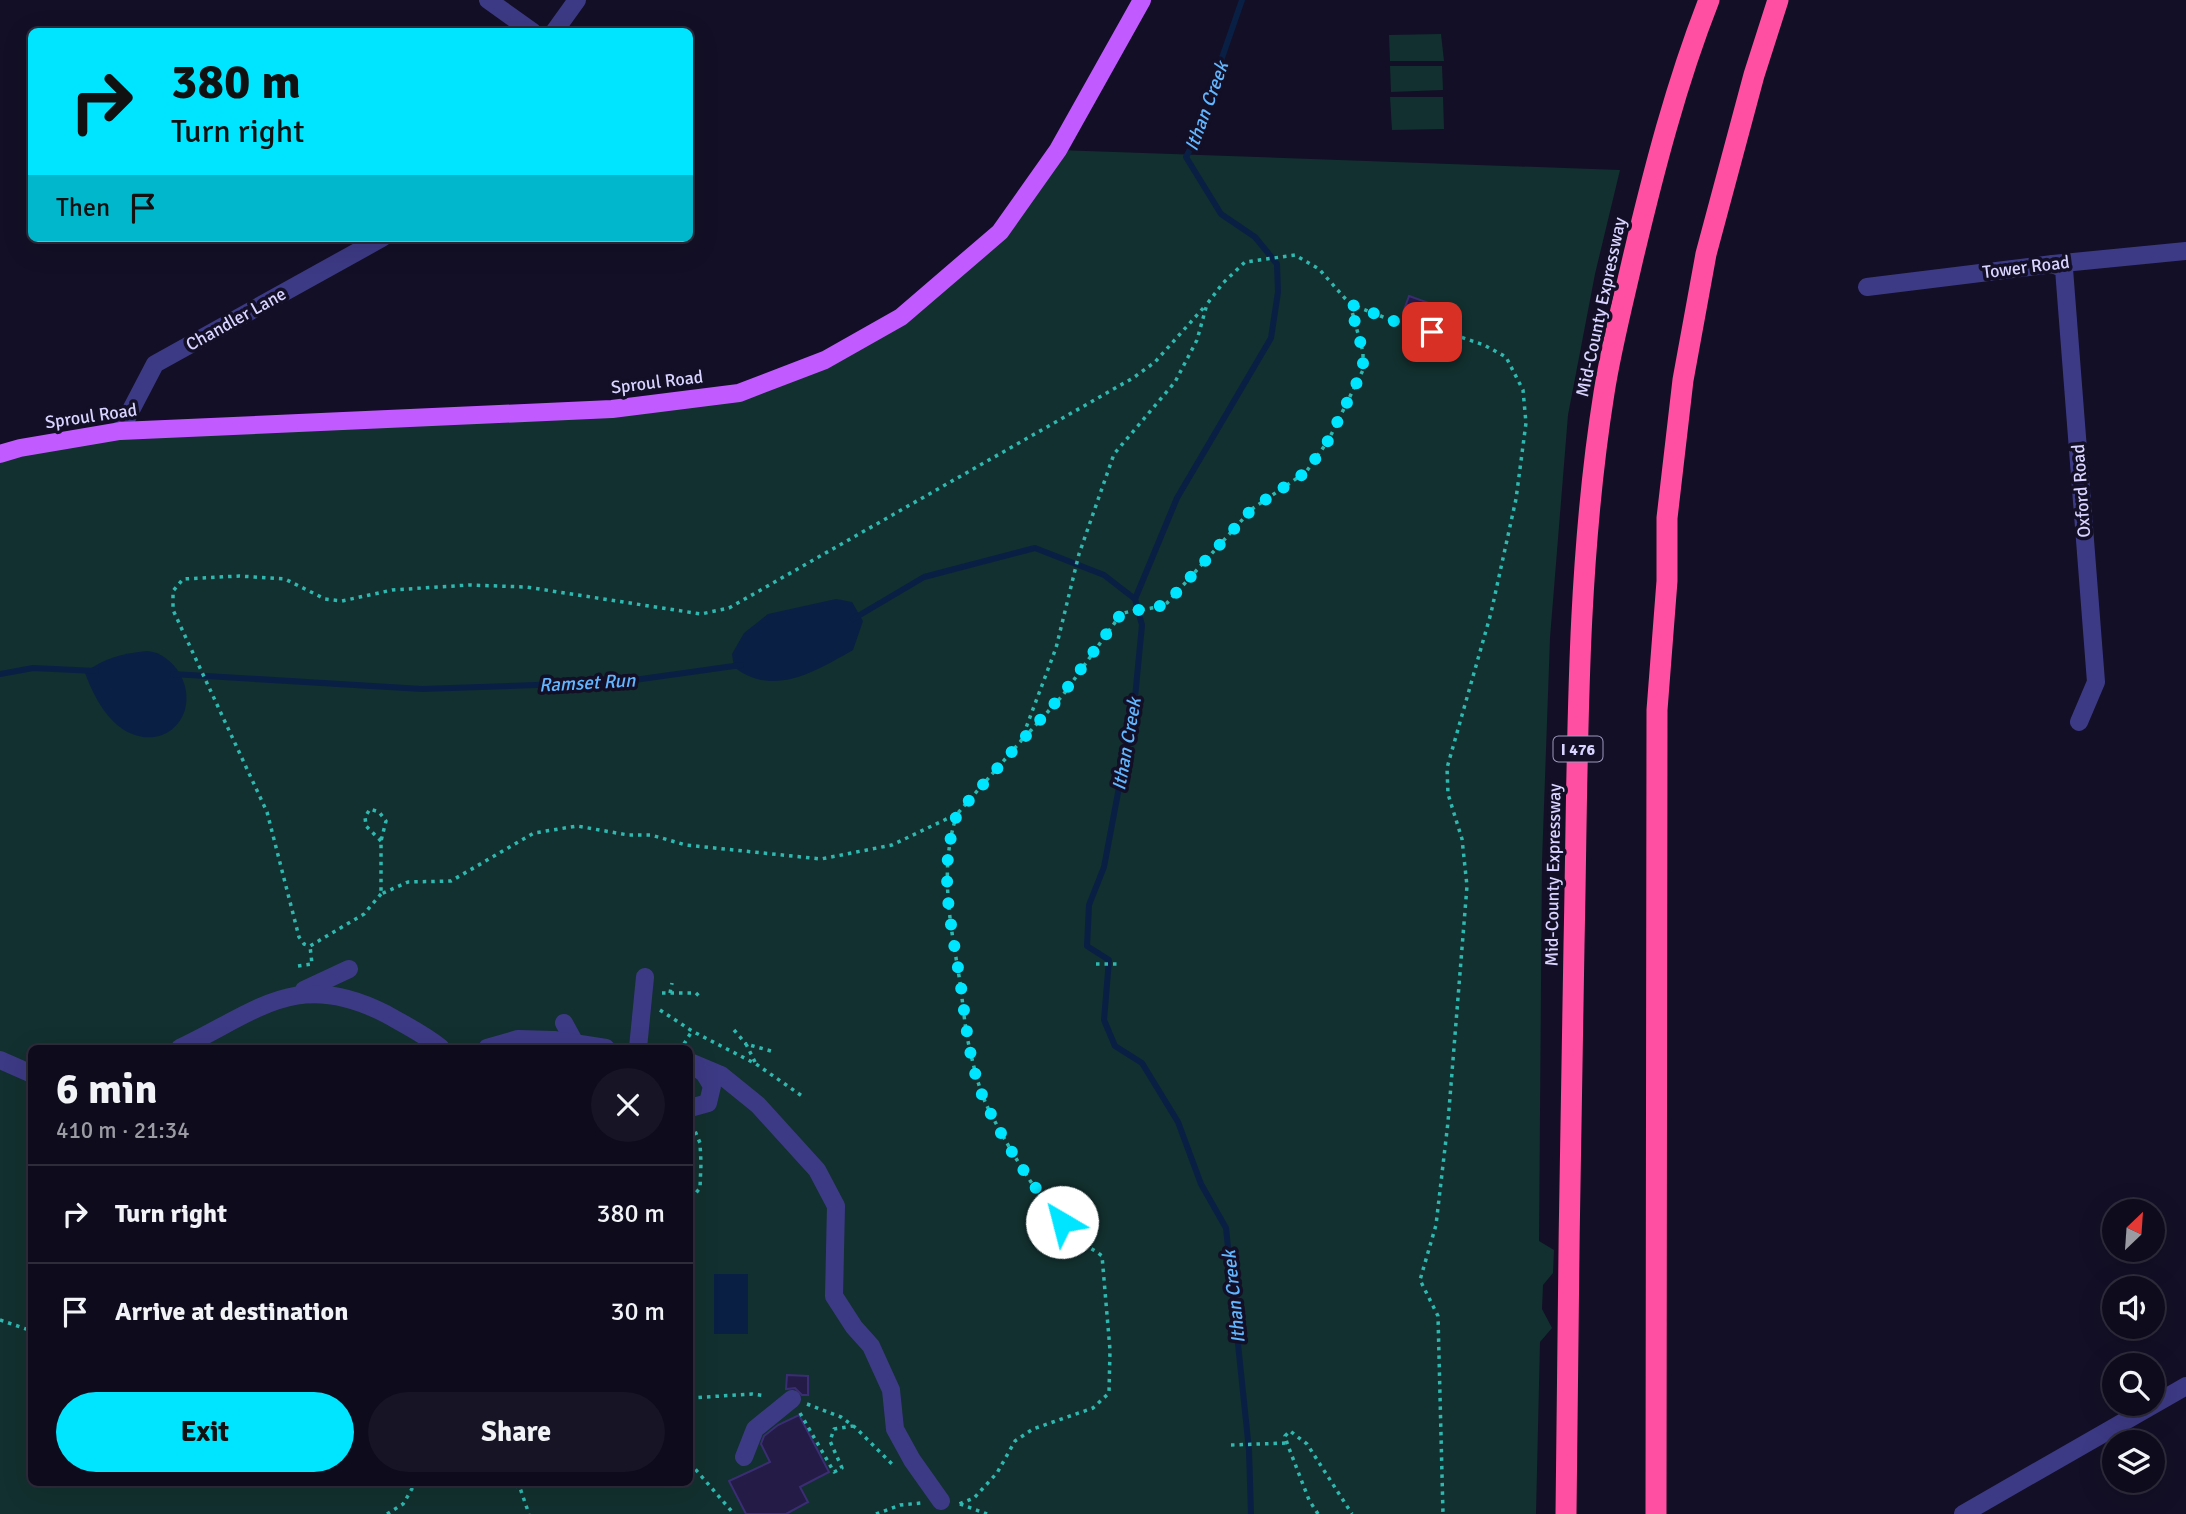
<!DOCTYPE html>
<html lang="en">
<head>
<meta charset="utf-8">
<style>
	body { margin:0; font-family:Signika,sans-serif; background:#171425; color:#f1f3f6; height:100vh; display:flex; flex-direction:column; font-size:26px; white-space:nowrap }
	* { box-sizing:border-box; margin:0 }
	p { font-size:23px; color:#9b9ba3 }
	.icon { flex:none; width:38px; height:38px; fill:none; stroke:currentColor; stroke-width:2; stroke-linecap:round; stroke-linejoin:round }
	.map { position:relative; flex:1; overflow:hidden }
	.sheet { position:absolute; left:28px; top:1045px; width:665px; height:441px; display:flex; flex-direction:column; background:#0e0b1c; border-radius:10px; box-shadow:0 7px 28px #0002,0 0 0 2px #2e2b3b }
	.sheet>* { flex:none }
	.top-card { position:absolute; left:28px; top:28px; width:665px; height:214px; border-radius:10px; box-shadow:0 7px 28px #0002,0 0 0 2px #2e2b3b; background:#00e5ff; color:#111; overflow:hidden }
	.needle { width:46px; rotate:25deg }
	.controls { position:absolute; left:2102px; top:1199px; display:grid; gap:14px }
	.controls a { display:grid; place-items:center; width:63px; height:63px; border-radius:50%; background:#0e0b1c; box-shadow:0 7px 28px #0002,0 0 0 2px #2e2b3b; font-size:35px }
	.pin { position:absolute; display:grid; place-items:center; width:60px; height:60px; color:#fff; margin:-30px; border-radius:14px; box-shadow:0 4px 10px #0006 }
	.me { position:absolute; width:77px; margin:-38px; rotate:323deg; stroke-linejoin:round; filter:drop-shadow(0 0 5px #0008) }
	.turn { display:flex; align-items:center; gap:24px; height:147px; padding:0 28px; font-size:32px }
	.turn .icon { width:91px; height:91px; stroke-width:2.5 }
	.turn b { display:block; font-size:49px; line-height:60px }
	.then { display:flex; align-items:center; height:66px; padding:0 28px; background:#0003; gap:14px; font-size:26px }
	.round { display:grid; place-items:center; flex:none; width:74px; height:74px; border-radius:37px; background:#171425 }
	.head { display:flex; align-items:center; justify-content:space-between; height:119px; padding:0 28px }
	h1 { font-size:42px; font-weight:700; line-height:52px }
	.action { display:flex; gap:14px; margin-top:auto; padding:14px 28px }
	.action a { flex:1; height:80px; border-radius:42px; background:#00e5ff; color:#111; font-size:28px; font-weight:700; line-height:80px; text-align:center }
	.action a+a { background:#171425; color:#f1f3f6 }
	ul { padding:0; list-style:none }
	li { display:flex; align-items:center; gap:21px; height:98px; padding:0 28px; border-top:2px solid #2e2b3b }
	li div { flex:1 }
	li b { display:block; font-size:26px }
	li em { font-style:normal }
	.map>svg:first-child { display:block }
</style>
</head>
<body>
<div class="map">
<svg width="2186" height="1514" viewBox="0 0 2186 1514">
	<rect width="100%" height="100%" fill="#130f26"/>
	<g fill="#12302f" fill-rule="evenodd">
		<polygon points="1441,34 1444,61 1390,61 1389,35"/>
		<polygon points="1390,66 1442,66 1443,90 1391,92"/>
		<polygon points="1390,97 1443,97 1444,129 1392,130"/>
		<path d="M1058,150L1620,170L1595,274L1568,415L1550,638L1542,862L1539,1241L1554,1250L1553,1273L1543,1285L1542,1309L1552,1328L1540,1342L1536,1514H0V454L120,431L739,393L901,317L1000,232ZM32,1048H690V1482H32Z"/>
	</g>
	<g fill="#0a1f44">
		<path d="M836,599L852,602L863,621L853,650C816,671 773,698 734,667L732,654L744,633L768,614Z"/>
		<path d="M147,651C161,652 173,662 180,674C202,715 164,754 124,730C104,717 93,694 85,673C103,658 124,653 147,651Z"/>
		<rect x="714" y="1274" width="34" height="60"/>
	</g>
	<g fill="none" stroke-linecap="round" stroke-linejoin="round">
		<g stroke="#0a1f44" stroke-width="6">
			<polyline points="1242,0 1215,78 1203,125 1186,157 1221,214 1255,237 1277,264 1278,292 1271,338 1177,498 1135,599 1142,625 1134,708 1104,867 1089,905 1087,946 1109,960 1104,1020 1115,1046 1142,1063 1178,1122 1201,1184 1226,1228 1249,1450 1251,1514"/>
			<polyline points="853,619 924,577 1035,548 1104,575 1135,599"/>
			<polyline points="0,674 33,668 96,671"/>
			<polyline points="173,674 422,689 620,682 741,665"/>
		</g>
	</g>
	<g fill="#241b47" stroke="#3b2d73" stroke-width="2">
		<polygon points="1409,296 1429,303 1424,317 1404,310"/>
		<polygon points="787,1375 808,1376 808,1395 802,1395 795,1388 786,1389"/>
		<polygon points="799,1415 829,1472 800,1487 808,1502 786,1514 746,1514 729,1481 770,1462 761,1444 764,1436 778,1425"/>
	</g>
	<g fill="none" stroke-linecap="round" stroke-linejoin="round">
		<g stroke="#2fb8b0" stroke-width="3.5" stroke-dasharray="3.5 5" stroke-linecap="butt">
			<path d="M1024,738L1063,695L1121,614C1137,608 1152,611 1167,603L1252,509L1306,472L1328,441L1363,370V352L1350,304"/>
			<path d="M957,814C939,868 950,921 959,976C963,1000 964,1026 970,1050C974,1068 979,1089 987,1106C1004,1141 1044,1208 1072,1234C1080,1243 1092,1248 1102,1256L1110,1350L1109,1393L1093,1408L1033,1429L1015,1441L997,1473L974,1498L959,1504"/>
			<polyline points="381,841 366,826 365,817 370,809 379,812 386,821 381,841 381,894 408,882 451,881 534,833 577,826 628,835 651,835 686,845 821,859 892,845 957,814 1021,741 1056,648 1079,554 1114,454 1175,382 1197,340 1207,304 1223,283 1245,262 1295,255 1319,269 1350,304 1409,327 1452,334 1484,345 1506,357 1523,390 1526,423 1516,499 1491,613 1447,768 1448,794 1462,839 1467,886 1448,1122 1436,1225 1420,1280 1438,1316 1443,1514"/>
			<polyline points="381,894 364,914 310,946 304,944 299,937 267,812 173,610 173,591 183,579 239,576 285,579 325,599 342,601 392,590 469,585 526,587 701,614 729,608 1133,378 1155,362 1206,305"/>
			<polyline points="1096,964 1120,964"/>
			<polyline points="298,966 312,964 310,946"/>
			<polyline points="662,993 696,993 699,996"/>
			<polyline points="670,993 672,983"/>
			<polyline points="660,1010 692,1031 756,1064 805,1098"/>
			<polyline points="734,1030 746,1044"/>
			<polyline points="684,1044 692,1031"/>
			<polyline points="755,1062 746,1044 771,1051"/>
			<polyline points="691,1199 700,1188 701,1163 700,1143 693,1126"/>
			<polyline points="0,1320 32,1331"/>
			<polyline points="690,1398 752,1394 766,1396"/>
			<polyline points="807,1404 841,1417 856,1428 893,1465"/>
			<polyline points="800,1413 834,1472 842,1468 830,1441 834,1429 853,1426"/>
			<polyline points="1231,1445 1287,1443"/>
			<polyline points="690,1463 734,1514"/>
			<polyline points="506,1482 520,1488 529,1514"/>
			<polyline points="596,1482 598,1490"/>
			<polyline points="960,1504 987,1514"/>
			<polyline points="387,1514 403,1504 416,1482"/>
			<polyline points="876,1514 900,1505 921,1503"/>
			<polyline points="1318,1514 1309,1500 1287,1443 1285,1436 1290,1431 1307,1444 1352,1514"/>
		</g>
		<g stroke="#3d3a85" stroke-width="18">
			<polyline points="488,0 533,32"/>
			<polyline points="554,32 577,0"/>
			<polyline points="2053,264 2064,269 2096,682 2079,722"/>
			<polyline points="1867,287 2053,264 2186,251"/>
			<polyline points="120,431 155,364 382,238"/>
			<polyline points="304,990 349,969"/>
			<polyline points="564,1023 575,1043"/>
			<path d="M180,1048C258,1011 297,968 386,1014C405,1025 424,1034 441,1048"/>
			<polyline points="487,1048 518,1039 554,1040 606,1048"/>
			<polyline points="638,1048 645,977"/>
			<polyline points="0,1060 32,1074"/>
			<polyline points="690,1062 721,1075 758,1105 817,1170 836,1206 834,1296 854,1327 871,1346 891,1390 895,1429 912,1460 941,1501"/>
			<polyline points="690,1108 708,1103 712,1086 704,1073 695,1067"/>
			<polyline points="744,1457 755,1429 792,1399"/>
			<polyline points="1963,1514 2186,1386"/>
		</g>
		<polyline stroke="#c25bff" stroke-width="18" points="0,454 20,448 120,431 612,409 739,393 825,360 901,317 1000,232 1058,150 1142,0"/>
		<g stroke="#ff4fa3" stroke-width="21">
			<path d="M1566,1514C1567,1324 1571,1135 1574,945C1578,762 1575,575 1604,393C1611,348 1623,302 1633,258C1654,170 1676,84 1709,0"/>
			<polyline points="1656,1514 1657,710 1667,581 1667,518 1683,380 1706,254 1754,75 1778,0"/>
		</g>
	</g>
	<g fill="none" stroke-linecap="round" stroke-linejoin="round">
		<path stroke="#00e5ff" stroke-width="12" stroke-dasharray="0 21.6" d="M1062,1222C1033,1187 1006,1146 987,1106C970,1072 966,1024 961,987C952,925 937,875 957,814L1062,695L1121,614C1137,608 1152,611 1167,603L1252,509L1306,472L1328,441L1363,370V352L1350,304L1409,327L1432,332"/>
	</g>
	<g text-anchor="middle" stroke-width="7" stroke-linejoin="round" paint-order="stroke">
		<rect fill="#130f26" stroke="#9e99be" stroke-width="2" x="1553.5" y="736.5" width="49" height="25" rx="5"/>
		<g font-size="16" font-weight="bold" fill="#d9d4ff">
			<text x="1578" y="755">I 476</text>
		</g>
		<g font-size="18" fill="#d9d4ff" stroke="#130f26">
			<text transform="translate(2026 267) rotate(-7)" y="6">Tower Road</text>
			<text transform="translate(1601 307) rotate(-78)" y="6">Mid-County Expressway</text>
			<text transform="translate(236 319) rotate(-29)" y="6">Chandler Lane</text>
			<text transform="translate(657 382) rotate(-7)" y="6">Sproul Road</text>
			<text transform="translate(91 416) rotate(-8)" y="6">Sproul Road</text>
			<text transform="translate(2081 491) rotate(-94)" y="6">Oxford Road</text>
			<text transform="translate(1553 875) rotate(-89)" y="6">Mid-County Expressway</text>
		</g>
		<g font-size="19" font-style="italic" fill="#62b6ff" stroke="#130f26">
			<text transform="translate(1206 106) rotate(-70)" y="7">Ithan Creek</text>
			<text transform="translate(587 682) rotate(-3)" y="7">Ramset Run</text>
			<text transform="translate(1126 744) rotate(-80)" y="7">Ithan Creek</text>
			<text transform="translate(1233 1297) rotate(-96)" y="7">Ithan Creek</text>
		</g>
	</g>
</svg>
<div class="controls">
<a><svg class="needle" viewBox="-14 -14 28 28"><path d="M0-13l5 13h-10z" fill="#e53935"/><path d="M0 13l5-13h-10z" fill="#9b9ba3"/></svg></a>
<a><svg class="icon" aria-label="sound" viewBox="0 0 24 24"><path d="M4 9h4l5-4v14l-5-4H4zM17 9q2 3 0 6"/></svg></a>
<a><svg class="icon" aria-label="search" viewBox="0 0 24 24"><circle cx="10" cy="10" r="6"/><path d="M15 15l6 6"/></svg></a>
<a><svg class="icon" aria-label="layers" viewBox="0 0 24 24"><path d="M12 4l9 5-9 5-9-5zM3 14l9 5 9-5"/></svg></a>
</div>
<div class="pin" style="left:1432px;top:332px;background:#d93025"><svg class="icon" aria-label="arrive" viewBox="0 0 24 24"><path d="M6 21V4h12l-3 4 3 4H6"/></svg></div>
<svg class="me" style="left:1062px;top:1222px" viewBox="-20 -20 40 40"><circle r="19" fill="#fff"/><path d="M0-13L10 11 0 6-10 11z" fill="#00e5ff"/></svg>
<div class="top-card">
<div class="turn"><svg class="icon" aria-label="right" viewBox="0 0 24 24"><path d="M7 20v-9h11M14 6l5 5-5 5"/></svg><div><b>380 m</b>Turn right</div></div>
<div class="then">Then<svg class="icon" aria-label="arrive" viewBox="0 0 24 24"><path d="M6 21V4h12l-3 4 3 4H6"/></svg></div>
</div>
<section class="sheet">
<div class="head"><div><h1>6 min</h1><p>410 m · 21:34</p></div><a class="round"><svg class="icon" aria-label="close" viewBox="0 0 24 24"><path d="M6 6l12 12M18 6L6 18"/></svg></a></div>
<ul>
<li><svg class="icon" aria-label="right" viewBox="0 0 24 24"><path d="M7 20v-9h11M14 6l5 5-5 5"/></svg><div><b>Turn right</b></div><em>380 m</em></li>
<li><svg class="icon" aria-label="arrive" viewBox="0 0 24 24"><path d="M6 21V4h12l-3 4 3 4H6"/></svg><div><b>Arrive at destination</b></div><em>30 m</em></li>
</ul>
<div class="action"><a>Exit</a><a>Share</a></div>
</section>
</div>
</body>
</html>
